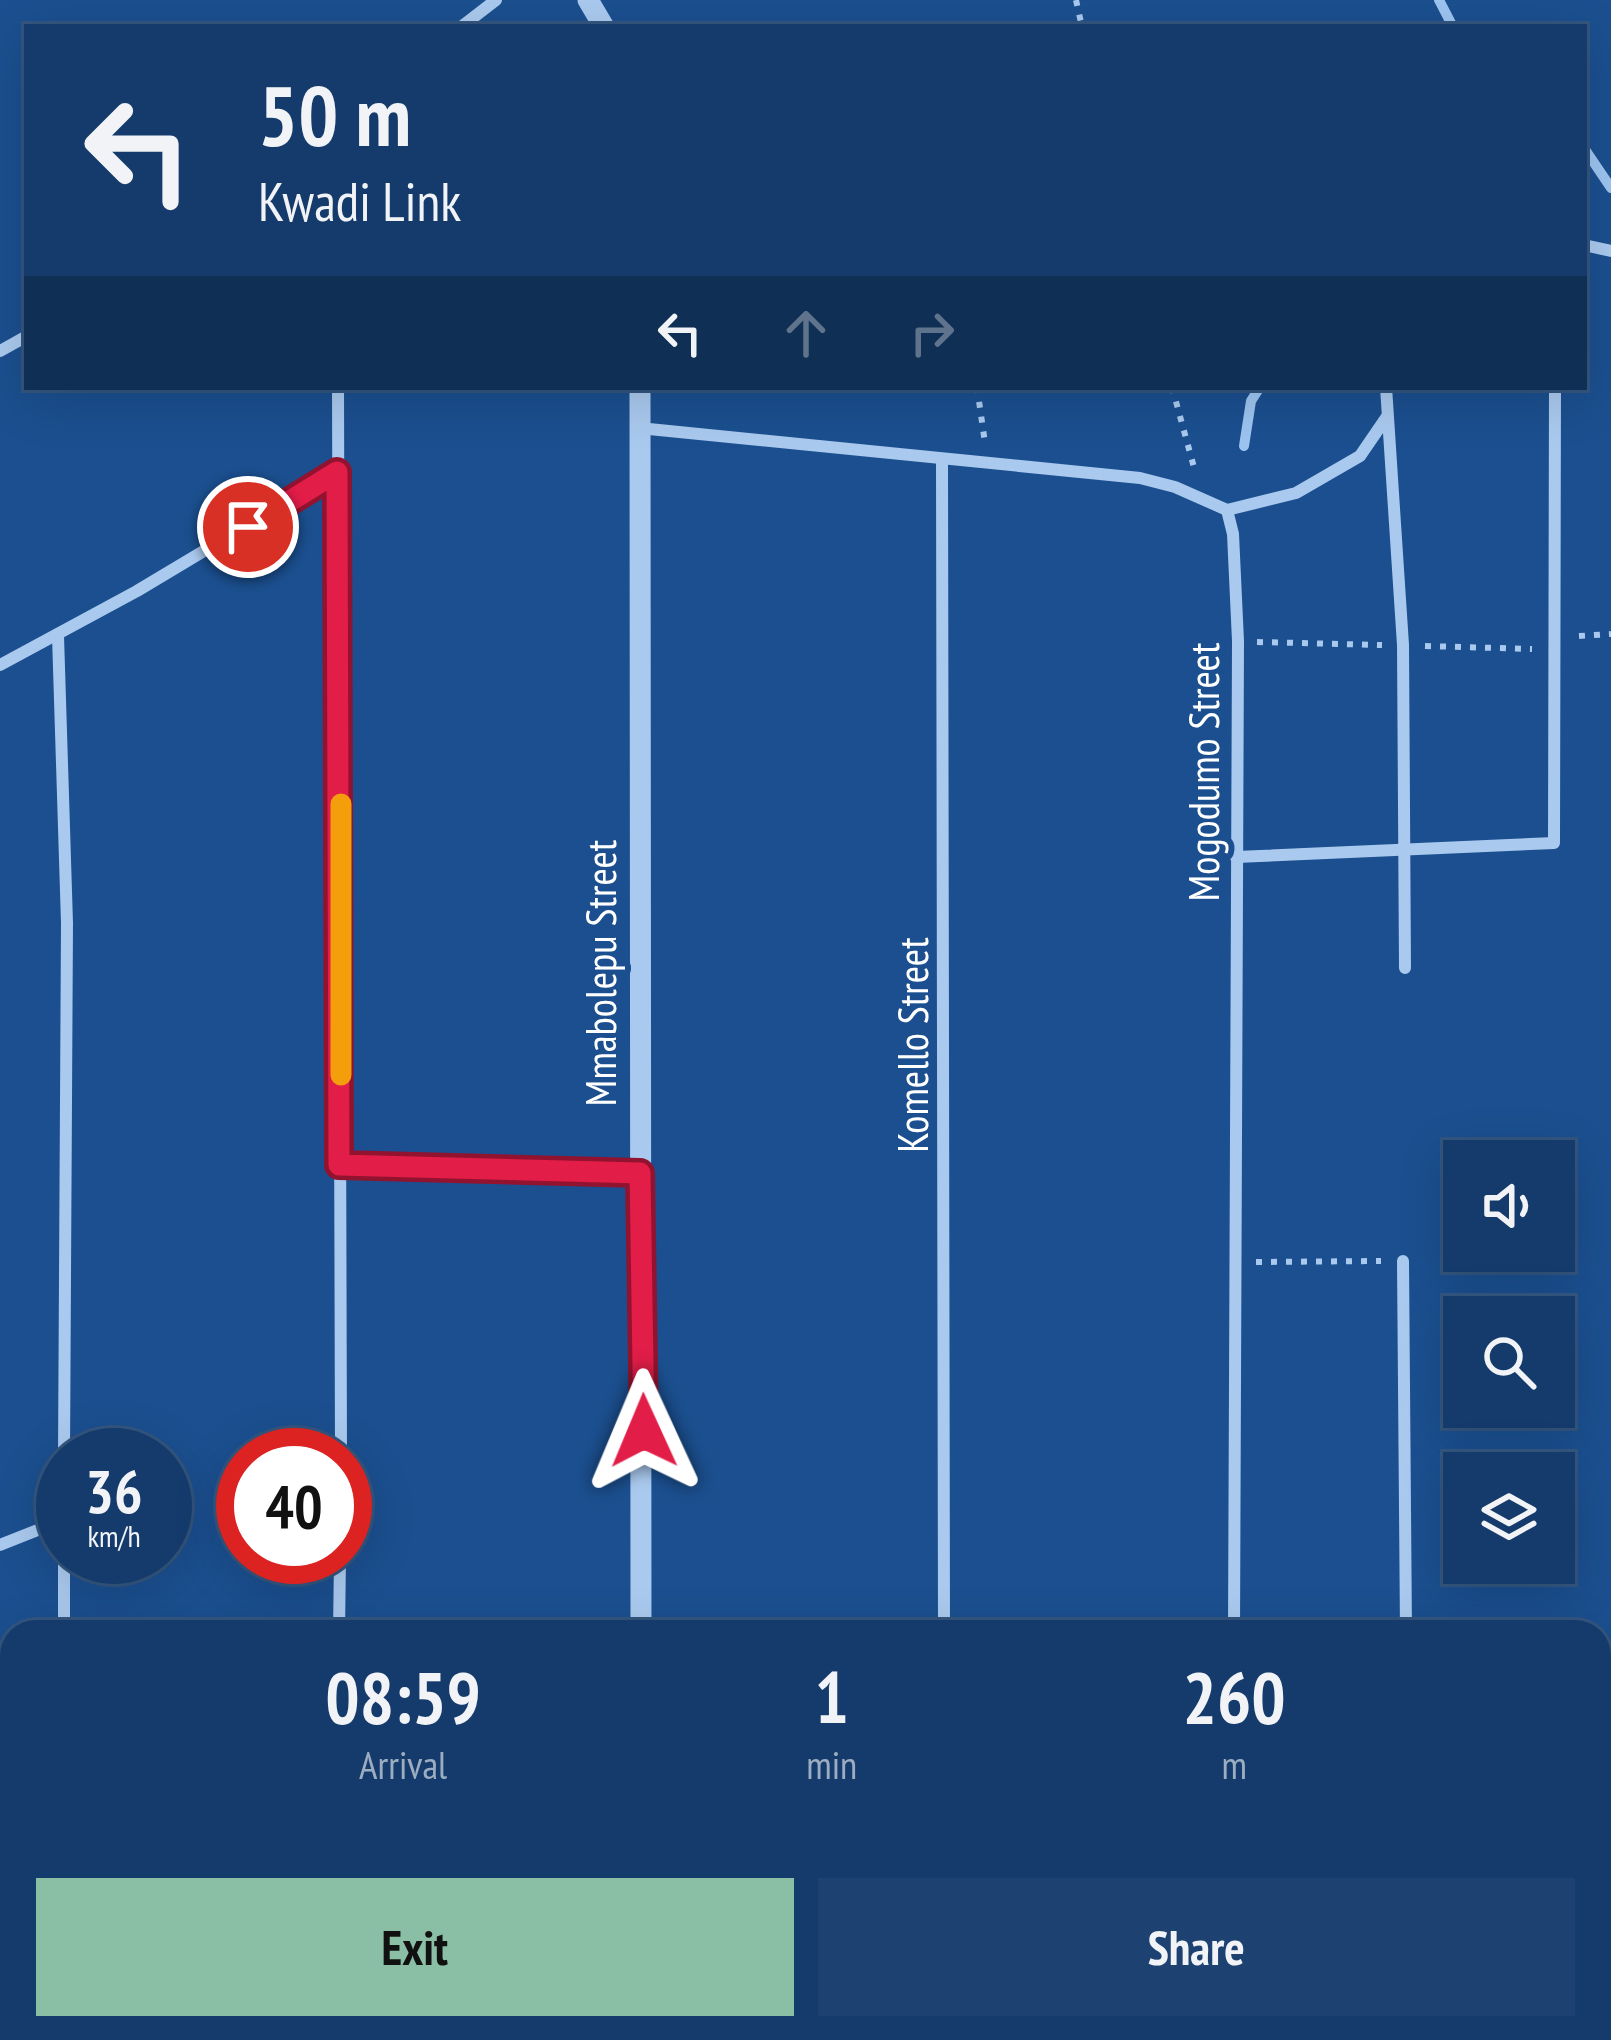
<!DOCTYPE html>
<html lang="en">
<head>
<meta charset="utf-8">
<style>
	body { margin:0; font-family:"PT Sans Narrow",sans-serif; background:#1d4271; color:#f1f3f6; height:100vh; display:flex; flex-direction:column; font-size:45px; white-space:nowrap }
	* { box-sizing:border-box; margin:0 }
	p { font-size:39px; color:#9dadc1 }
	.icon { flex:none; width:66px; height:66px; fill:none; stroke:currentColor; stroke-width:2; stroke-linecap:round; stroke-linejoin:round }
	.map { position:relative; flex:1; overflow:hidden }
	.side { position:absolute; left:0px; top:1620px; width:1611px; height:420px; display:flex; flex-direction:column; background:#143b6b; border-radius:36px 36px 0 0; box-shadow:0 12px 48px #0002,0 0 0 3px #33557e }
	.side>* { flex:none }
	.hud { position:absolute; left:24px; top:24px; width:1563px; height:366px; border-radius:0px; box-shadow:0 12px 48px #0002,0 0 0 3px #33557e; background:#143b6b; color:#f1f3f6; overflow:hidden }
	.tools { position:absolute; left:1443px; top:1140px; display:grid; gap:24px }
	.tools a { display:grid; place-items:center; width:132px; height:132px; border-radius:0px; background:#143b6b; box-shadow:0 12px 48px #0002,0 0 0 3px #33557e; font-size:60px }
	.speed { position:absolute; left:36px; top:1428px; display:flex; gap:24px; font-size:60px; font-weight:700; text-align:center }
	.speed>* { display:grid; place-content:center; width:156px; height:156px; border-radius:50%; background:#143b6b; box-shadow:0 12px 48px #0002,0 0 0 3px #33557e; line-height:1 }
	.speed small { font-size:30px; font-weight:400 }
	.speed .limit { border:18px solid #d22; background:#fff; color:#111 }
	.pin { position:absolute; display:grid; place-items:center; width:102px; height:102px; color:#fff; margin:-51px; border:6px solid #fff; border-radius:50%; box-shadow:0 3px 12px #0007 }
	.me { position:absolute; width:132px; margin:-66px; rotate:359deg; stroke-linejoin:round; filter:drop-shadow(0 0 9px #0008) }
	.turn { display:flex; align-items:center; gap:42px; height:252px; padding:0 36px; font-size:54px }
	.turn .icon { width:156px; height:156px; stroke-width:2.5 }
	.turn b { display:block; font-size:84px; line-height:102px }
	.lanes { display:flex; align-items:center; height:114px; padding:0 36px; background:#0003; justify-content:center; gap:60px; direction:ltr }
	.lanes .off { opacity:.35 }
	.eta { display:flex; justify-content:space-evenly; align-items:center; height:204px; text-align:center }
	.eta b { font-size:72px; font-weight:700; line-height:84px }
	.button { display:flex; gap:24px; margin-top:auto; padding:24px 36px }
	.button a { flex:1; height:138px; border-radius:0px; background:#8abfa5; color:#111; font-size:48px; font-weight:700; line-height:138px; text-align:center }
	.button a+a { background:#1d4271; color:#f1f3f6 }
	.map>svg:first-child { display:block }
</style>
</head>
<body>
<div class="map">
<svg width="1611" height="2040" viewBox="0 0 1611 2040">
	<rect width="100%" height="100%" fill="#1b4f8f"/>
	<g fill="none" stroke-linecap="round" stroke-linejoin="round">
		<g stroke="#9cc4f0" stroke-width="10">
			<polyline points="1439,0 1453,27"/>
			<polyline points="1584,148 1611,188"/>
			<polyline points="1244,446 1251,401 1260,387"/>
		</g>
		<g stroke="#a9c9ee" stroke-width="6" stroke-dasharray="6 9" stroke-linecap="butt">
			<polyline points="1076,0 1082,27"/>
			<polyline points="977,387 985,443"/>
			<polyline points="1172,387 1195,471"/>
			<polyline points="1579,636 1611,634"/>
			<polyline points="1257,642 1382,645"/>
			<polyline points="1425,646 1532,649"/>
			<polyline points="1256,1262 1381,1261"/>
		</g>
		<g stroke="#a9c9ee" stroke-width="12">
			<polyline points="461,27 496,0"/>
			<polyline points="1584,245 1611,251"/>
			<polyline points="0,351 27,336"/>
			<polyline points="338,387 341,1455"/>
			<polyline points="1386,387 1403,645 1405,968"/>
			<polyline points="639,428 1140,478 1175,487 1227,510 1233,534 1238,641 1234,1632"/>
			<polyline points="942,459 944,1632"/>
			<polyline points="1227,510 1296,493 1360,456 1386,418"/>
			<polyline points="58,636 67,923 64,1455"/>
			<polyline points="0,665 137,591 336,472"/>
			<polyline points="1236,857 1554,843 1555,387"/>
			<polyline points="339,1165 640,1173"/>
			<polyline points="1403,1261 1406,1632"/>
			<polyline points="0,1545 63,1520"/>
			<polyline points="64,1557 64,1632"/>
			<polyline points="339,1632 340,1557"/>
			<polyline points="1599,1826 1611,1818"/>
			<polyline points="0,1840 12,1836"/>
			<polyline points="71,2028 72,2040"/>
			<polyline points="337,2028 337,2040"/>
			<polyline points="947,2028 947,2040"/>
			<polyline points="243,2040 278,2028"/>
			<polyline points="1215,2040 1246,2028"/>
		</g>
		<g stroke="#a9c9ee" stroke-width="21">
			<polyline points="588,0 604,27"/>
			<polyline points="640,387 641,1632"/>
			<polyline points="638,2040 639,2028"/>
		</g>
	</g>
	<g fill="none" stroke-linecap="round" stroke-linejoin="round">
		<g stroke="#92132f" stroke-width="30">
			<polyline id="route" points="248,527 337,472 339,1165 640,1173 644,1431"/>
		</g>
		<use href="#route" stroke="#e11d48" stroke-width="21"/>
		<polyline stroke="#f59e0b" stroke-width="21" points="341,804 341,1075"/>
	</g>
	<g text-anchor="middle" stroke-width="12" stroke-linejoin="round" paint-order="stroke">
		<g font-size="42" fill="#fff" stroke="#1b4f8f">
			<text transform="translate(1204 772) rotate(-90)" y="15">Mogodumo Street</text>
			<text transform="translate(601 973) rotate(-90)" y="15">Mmabolepu Street</text>
			<text transform="translate(913 1045) rotate(-90)" y="15">Komello Street</text>
		</g>
	</g>
</svg>
<div class="tools">
<a><svg class="icon" aria-label="sound" viewBox="0 0 24 24"><path d="M4 9h4l5-4v14l-5-4H4zM17 9q2 3 0 6"/></svg></a>
<a><svg class="icon" aria-label="search" viewBox="0 0 24 24"><circle cx="10" cy="10" r="6"/><path d="M15 15l6 6"/></svg></a>
<a><svg class="icon" aria-label="layers" viewBox="0 0 24 24"><path d="M12 4l9 5-9 5-9-5zM3 14l9 5 9-5"/></svg></a>
</div>
<div class="speed"><div>36<small>km/h</small></div><div class="limit">40</div></div>
<div class="pin" style="left:248px;top:527px;background:#d93025"><svg class="icon" aria-label="arrive" viewBox="0 0 24 24"><path d="M6 21V4h12l-3 4 3 4H6"/></svg></div>
<svg class="me" style="left:644px;top:1431px" viewBox="-20 -20 40 40"><path d="M0-17L14 15 0 8-14 15z" fill="#e11d48" stroke="#fff" stroke-width="4"/></svg>
<div class="hud">
<div class="turn"><svg class="icon" aria-label="left" viewBox="0 0 24 24"><path d="M17 20v-9H6M10 6l-5 5 5 5"/></svg><div><b>50 m</b>Kwadi Link</div></div>
<div class="lanes"><svg class="icon" aria-label="left" viewBox="0 0 24 24"><path d="M17 20v-9H6M10 6l-5 5 5 5"/></svg><svg class="icon off" aria-label="ahead" viewBox="0 0 24 24"><path d="M12 20V5M6 11l6-6 6 6"/></svg><svg class="icon off" aria-label="right" viewBox="0 0 24 24"><path d="M7 20v-9h11M14 6l5 5-5 5"/></svg></div>
</div>
<section class="side">
<div class="eta">
<div><b>08:59</b><p>Arrival</p></div>
<div><b>1</b><p>min</p></div>
<div><b>260</b><p>m</p></div>
</div>
<div class="button"><a>Exit</a><a>Share</a></div>
</section>
</div>
</body>
</html>
